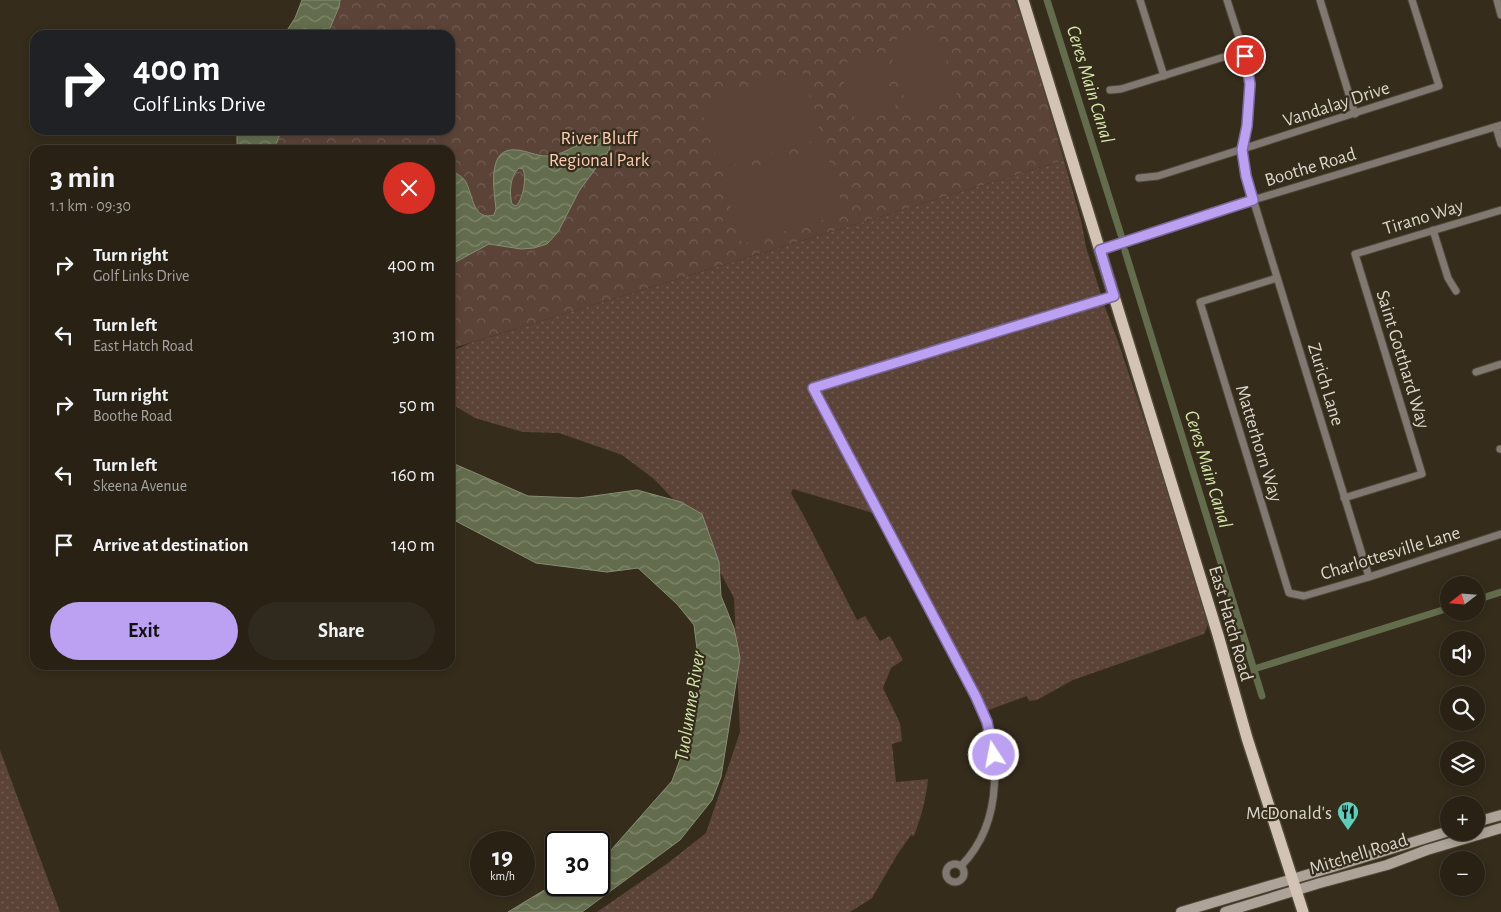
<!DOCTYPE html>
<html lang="en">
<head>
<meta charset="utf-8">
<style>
	body { margin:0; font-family:"Alegreya Sans",sans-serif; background:#30291d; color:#f1f3f6; height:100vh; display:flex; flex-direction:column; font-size:19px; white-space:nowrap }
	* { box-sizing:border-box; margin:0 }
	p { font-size:16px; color:#a5a3a0 }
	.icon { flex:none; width:28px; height:28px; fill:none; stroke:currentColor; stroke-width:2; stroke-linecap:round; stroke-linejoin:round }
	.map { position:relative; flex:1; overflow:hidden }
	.panel { position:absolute; left:30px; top:145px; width:425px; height:525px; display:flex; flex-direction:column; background:#282114; border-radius:15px; box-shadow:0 2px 8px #0003,0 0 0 1px #443e34 }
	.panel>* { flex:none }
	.banner { position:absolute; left:30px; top:30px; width:425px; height:105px; border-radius:15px; box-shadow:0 2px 8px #0003,0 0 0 1px #443e34; background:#202124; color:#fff; overflow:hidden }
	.needle { width:32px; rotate:253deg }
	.fabs { position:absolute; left:1440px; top:576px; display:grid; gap:10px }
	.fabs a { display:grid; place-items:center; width:45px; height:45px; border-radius:50%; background:#282114; box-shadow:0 2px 8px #0003,0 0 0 1px #443e34; font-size:25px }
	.speed { position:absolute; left:470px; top:831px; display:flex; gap:10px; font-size:25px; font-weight:700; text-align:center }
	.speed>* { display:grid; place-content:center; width:65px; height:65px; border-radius:50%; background:#282114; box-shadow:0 2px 8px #0003,0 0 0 1px #443e34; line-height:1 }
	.speed small { font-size:12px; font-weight:400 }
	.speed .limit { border:2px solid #111; border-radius:8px; background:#fff; color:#111 }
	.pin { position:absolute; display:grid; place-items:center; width:42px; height:42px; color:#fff; margin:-21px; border:2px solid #fff; border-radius:50%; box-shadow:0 1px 5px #0007 }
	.me { position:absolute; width:55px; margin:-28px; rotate:349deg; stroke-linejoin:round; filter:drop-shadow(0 0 4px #0008) }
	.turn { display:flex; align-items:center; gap:18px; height:105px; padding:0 20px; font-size:22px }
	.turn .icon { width:65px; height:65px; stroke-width:2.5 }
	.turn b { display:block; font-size:35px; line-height:42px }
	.round { display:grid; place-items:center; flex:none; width:52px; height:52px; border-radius:26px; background:#30291d }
	.headline { display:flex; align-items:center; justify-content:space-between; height:85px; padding:0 20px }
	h1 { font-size:30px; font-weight:700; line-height:38px }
	.button { display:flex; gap:10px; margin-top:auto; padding:10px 20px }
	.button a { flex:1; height:58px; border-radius:30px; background:#bca0f2; color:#111; font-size:20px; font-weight:700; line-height:58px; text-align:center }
	.button a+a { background:#30291d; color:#f1f3f6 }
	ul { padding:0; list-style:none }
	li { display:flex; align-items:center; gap:15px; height:70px; padding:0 20px }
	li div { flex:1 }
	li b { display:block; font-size:19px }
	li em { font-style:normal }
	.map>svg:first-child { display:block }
</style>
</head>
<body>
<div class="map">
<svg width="1501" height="912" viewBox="0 0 1501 912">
	<defs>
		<pattern id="grass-dots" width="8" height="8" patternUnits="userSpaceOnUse" patternTransform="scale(1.25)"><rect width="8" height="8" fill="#5b4338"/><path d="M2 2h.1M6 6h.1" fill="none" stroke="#725d53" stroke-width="1.8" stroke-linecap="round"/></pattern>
		<pattern id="forest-crowns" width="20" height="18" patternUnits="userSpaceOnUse" patternTransform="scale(1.25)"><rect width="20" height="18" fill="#5b4338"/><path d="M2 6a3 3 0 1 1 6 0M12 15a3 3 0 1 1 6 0" fill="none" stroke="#725d53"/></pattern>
		<pattern id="water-waves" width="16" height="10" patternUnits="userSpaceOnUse" patternTransform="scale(1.25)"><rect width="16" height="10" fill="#636d4d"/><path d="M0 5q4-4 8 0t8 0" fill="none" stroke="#80886d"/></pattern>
	</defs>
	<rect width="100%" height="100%" fill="#352c1b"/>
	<g fill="url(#grass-dots)">
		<path d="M1064,160L1081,220L1086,247L1105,307L1118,341L1151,440L1209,622L1204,634L1073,680L1037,700L1029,701L1027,696L986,711L974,685L886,517L793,489L791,493L805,518L857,620L865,616L880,641L890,636L903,660L891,668L883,688L900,723L902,741L892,744L896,782L928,779C926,800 921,817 914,836L911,835L897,855L872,898L850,912H597L668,863L706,833L740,732L734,598L691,518L654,479L622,455L559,433L523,432L475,418L450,403V352L470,343Z"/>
		<polygon points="0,750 60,912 0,912"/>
	</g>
	<polygon fill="url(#forest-crowns)" points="340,0 1015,0 1028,36 1064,160 450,349 450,150 273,150 282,130 450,130 450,35 327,35 339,8"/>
	<g fill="#5b4338">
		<polygon points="936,27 958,99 909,114 887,42"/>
		<polygon points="879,52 897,111 856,123 839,65"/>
		<polygon points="802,71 822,138 720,169 699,103"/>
		<polygon points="824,146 845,213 742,244 722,178"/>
	</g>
	<g fill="url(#water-waves)" stroke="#878c73" fill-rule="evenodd">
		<polygon points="302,0 340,0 339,7 327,35 284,35 295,18"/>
		<polygon points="237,130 282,130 273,150 237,150"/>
		<path d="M600,133H605L608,136L610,149L579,191L558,232L547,244L534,248L521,249L489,244L450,265V170C456,173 462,176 466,182C473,196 473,221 494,215L496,209C494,190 486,146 517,150C527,151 537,156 547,156C568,155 582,139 600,133ZM519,168L523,169C527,178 523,200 516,206L512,204C509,194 510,175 519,168Z"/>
		<polygon points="450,462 528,496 579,498 637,490 681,502 702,514 719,562 721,596 734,628 740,658 721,777 712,800 680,840 582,912 508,912 556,883 556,885 599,885 599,857 611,850 672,781 694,722 701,681 694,625 677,604 638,568 607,572 536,563 450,518"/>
	</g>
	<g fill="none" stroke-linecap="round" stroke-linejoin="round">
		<g stroke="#636d4d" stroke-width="7">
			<polyline points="1047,0 1121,235"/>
			<polyline points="1125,251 1262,696"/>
			<polyline points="1476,600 1501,592"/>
			<polyline points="1254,669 1449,608"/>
		</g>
		<g stroke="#504737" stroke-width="9">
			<g id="minor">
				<polyline points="1140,0 1164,76"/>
				<polyline points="1227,0 1245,56 1250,83 1247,126 1242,149 1246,176 1369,577"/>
				<polyline points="1320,0 1355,114"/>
				<polyline points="1497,0 1501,15"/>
				<polyline points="1110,90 1121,89 1243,51"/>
				<polyline points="1496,127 1501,144"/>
				<polyline points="1139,178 1158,176 1439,86 1412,0"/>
				<polyline points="1433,230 1448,278 1456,291"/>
				<polyline points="1100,250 1253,200 1501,125"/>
				<polyline points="1277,278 1200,302 1289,593 1304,596 1369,577 1501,534"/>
				<polyline points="1476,372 1501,364"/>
				<polyline points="1500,449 1501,449"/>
				<polyline points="1344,498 1422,474 1355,254 1501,210"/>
				<circle cx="955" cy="873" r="9"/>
				<path d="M961,866C1005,821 1001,749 976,697L813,388L1114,296"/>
			</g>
		</g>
		<g stroke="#504737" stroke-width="12">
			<g id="secondary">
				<polyline points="1476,822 1501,815"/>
				<polyline points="1181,912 1333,867 1449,831"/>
				<polyline points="1225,912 1320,883 1387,865 1427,850 1501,828"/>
			</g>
		</g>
		<g stroke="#504737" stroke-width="14">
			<polyline id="primary" points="1023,0 1218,635 1247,738 1303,912"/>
		</g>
		<use href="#minor" stroke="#807871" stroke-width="7"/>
		<use href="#secondary" stroke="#aea398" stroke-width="10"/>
		<use href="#primary" stroke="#d3c3b5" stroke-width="11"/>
	</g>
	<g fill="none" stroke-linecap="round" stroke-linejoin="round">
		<g stroke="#7a689d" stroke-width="12">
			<polyline id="route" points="994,755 987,722 976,697 813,388 1114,296 1100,250 1253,200 1246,176 1242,150 1247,126 1250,84 1245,56"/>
		</g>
		<use href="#route" stroke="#bca0f2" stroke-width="9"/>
	</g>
	<defs>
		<g id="restaurant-pin" transform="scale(1.125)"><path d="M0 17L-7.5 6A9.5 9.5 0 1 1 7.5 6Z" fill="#5eceb8" stroke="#352c1b"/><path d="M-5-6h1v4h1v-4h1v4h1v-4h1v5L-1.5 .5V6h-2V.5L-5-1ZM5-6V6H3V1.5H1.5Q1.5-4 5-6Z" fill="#111"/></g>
	</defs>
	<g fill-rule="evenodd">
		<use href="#restaurant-pin" x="1348" y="812"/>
	</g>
	<g text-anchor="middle" stroke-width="4.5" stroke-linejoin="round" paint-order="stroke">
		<g font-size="19" fill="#dbd6cb" stroke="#352c1b">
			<text transform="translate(1336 103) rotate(-18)" y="7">Vandalay Drive</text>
			<text transform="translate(1310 166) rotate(-17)" y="7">Boothe Road</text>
			<text transform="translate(1423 216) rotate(-17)" y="7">Tirano Way</text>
			<text transform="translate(1404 359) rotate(73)" y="7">Saint Gotthard Way</text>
			<text transform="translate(1327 384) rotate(73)" y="7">Zurich Lane</text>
			<text transform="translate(1260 443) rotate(73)" y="7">Matterhorn Way</text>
			<text transform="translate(1390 552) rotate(-17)" y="7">Charlottesville Lane</text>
			<text transform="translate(1232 623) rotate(74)" y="7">East Hatch Road</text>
			<text transform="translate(1358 853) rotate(-17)" y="7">Mitchell Road</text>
		</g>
		<g font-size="19" fill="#fccbb4" stroke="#352c1b">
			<text x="599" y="144">River Bluff<tspan x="599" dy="22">Regional Park</tspan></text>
		</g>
		<g font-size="19" fill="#dbd6cb" stroke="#352c1b" text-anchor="end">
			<text x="1332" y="819">McDonald's</text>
		</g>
		<g font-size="20" font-style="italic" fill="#d3e5aa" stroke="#352c1b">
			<text transform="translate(1091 84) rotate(73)" y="7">Ceres Main Canal</text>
			<text transform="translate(1209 469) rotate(73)" y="7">Ceres Main Canal</text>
			<text transform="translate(689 706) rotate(-81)" y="7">Tuolumne River</text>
		</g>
	</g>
</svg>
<div class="fabs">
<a><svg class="needle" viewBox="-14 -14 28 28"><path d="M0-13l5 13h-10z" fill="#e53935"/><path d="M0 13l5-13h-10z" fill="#a5a3a0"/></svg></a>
<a><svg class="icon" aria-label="sound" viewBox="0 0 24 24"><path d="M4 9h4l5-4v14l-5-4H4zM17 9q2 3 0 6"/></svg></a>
<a><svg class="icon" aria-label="search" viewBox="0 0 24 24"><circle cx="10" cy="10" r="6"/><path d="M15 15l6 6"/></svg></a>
<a><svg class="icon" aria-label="layers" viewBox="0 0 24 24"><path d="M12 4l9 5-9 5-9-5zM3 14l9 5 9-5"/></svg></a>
<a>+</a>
<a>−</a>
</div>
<div class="speed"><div>19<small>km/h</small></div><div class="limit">30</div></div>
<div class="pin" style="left:1245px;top:56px;background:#d93025"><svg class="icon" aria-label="arrive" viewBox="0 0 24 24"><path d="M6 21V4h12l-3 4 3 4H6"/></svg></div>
<svg class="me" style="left:994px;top:755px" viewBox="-20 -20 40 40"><circle r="17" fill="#bca0f2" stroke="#fff" stroke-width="3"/><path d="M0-11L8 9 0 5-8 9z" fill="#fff"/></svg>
<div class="banner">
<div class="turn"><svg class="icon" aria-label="right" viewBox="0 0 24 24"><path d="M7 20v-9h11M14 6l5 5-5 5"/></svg><div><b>400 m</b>Golf Links Drive</div></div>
</div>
<section class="panel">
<div class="headline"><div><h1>3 min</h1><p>1.1 km · 09:30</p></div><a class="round" style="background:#d93025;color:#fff"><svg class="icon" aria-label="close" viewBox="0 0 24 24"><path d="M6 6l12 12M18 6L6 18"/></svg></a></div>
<ul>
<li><svg class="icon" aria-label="right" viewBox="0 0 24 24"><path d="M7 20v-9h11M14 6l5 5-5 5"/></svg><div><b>Turn right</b><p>Golf Links Drive</p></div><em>400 m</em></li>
<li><svg class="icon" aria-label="left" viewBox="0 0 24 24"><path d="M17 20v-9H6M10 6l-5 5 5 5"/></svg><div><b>Turn left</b><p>East Hatch Road</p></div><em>310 m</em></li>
<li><svg class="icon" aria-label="right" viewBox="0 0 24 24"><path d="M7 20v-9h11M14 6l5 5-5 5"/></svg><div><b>Turn right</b><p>Boothe Road</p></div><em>50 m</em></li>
<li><svg class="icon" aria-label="left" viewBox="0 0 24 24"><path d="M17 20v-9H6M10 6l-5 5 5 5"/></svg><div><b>Turn left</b><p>Skeena Avenue</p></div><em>160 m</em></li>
<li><svg class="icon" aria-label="arrive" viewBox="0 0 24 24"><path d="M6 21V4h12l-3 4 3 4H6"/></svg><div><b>Arrive at destination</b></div><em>140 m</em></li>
</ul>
<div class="button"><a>Exit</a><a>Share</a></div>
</section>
</div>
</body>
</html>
